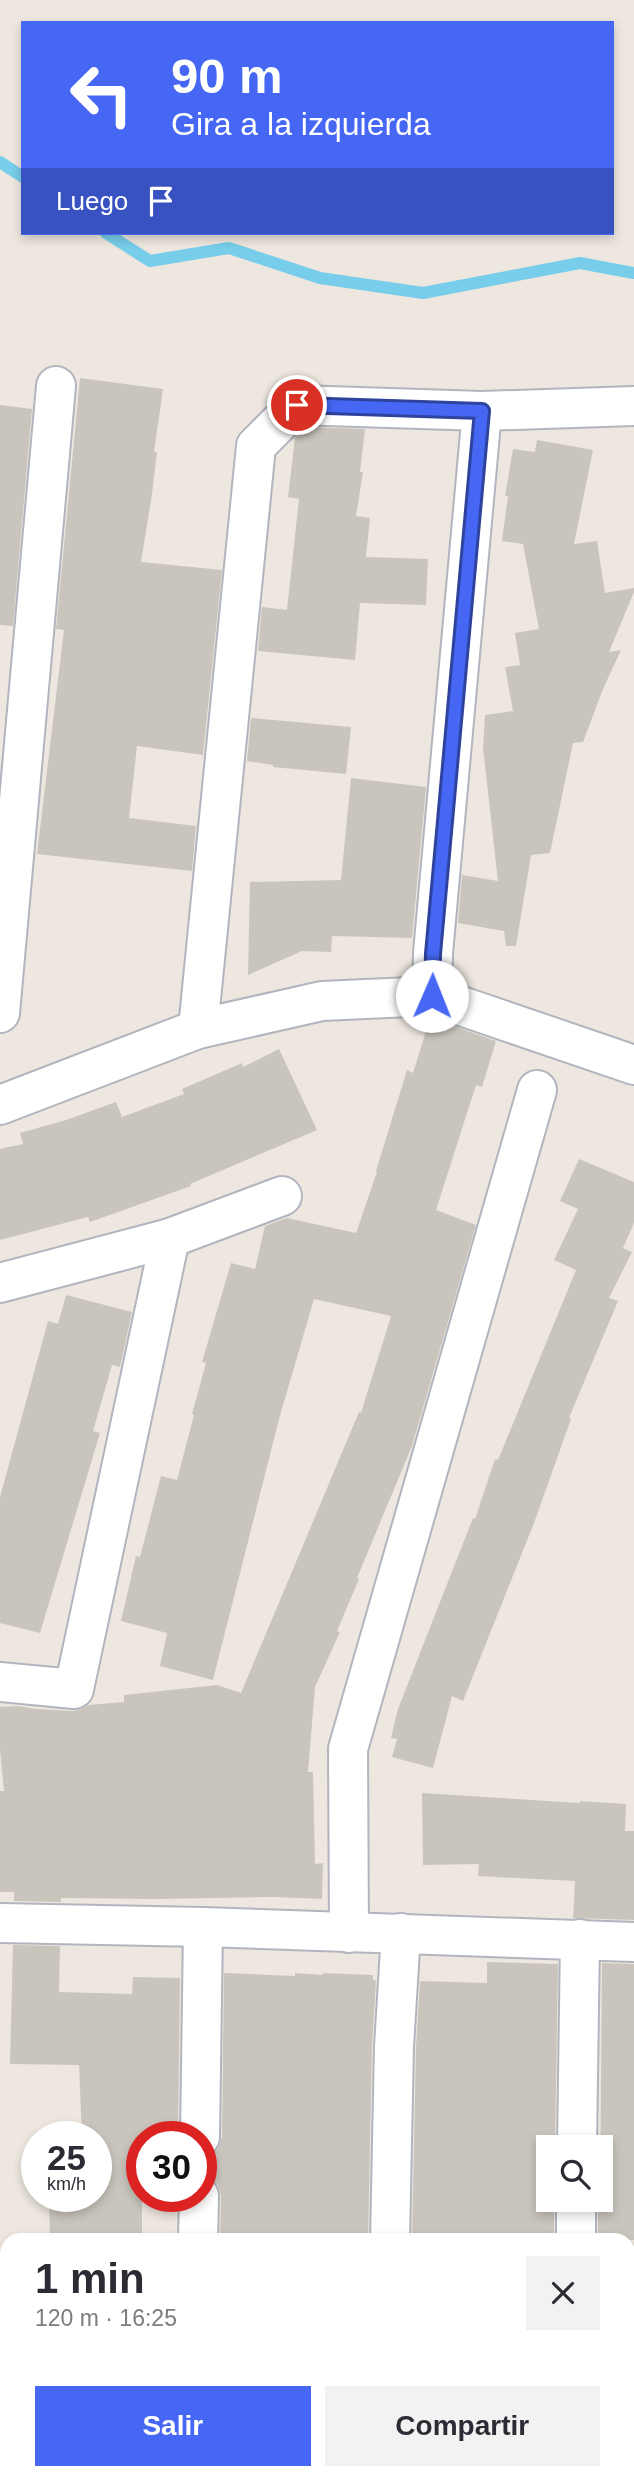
<!DOCTYPE html>
<html lang="es">
<head>
<meta charset="utf-8">
<style>
	body { margin:0; font-family:Arial,sans-serif; background:#f2f2f3; color:#2b2b33; height:100vh; display:flex; flex-direction:column; font-size:26px; white-space:nowrap }
	* { box-sizing:border-box; margin:0 }
	p { font-size:23px; color:#7c7c81 }
	.icon { flex:none; width:38px; height:38px; fill:none; stroke:currentColor; stroke-width:2; stroke-linecap:round; stroke-linejoin:round }
	.map { position:relative; flex:1; overflow:hidden }
	.panel { position:absolute; left:0px; top:2233px; width:635px; height:247px; display:flex; flex-direction:column; background:#fff; border-radius:21px 21px 0 0; box-shadow:0 4px 10px #0003 }
	.panel>* { flex:none }
	.hud { position:absolute; left:21px; top:21px; width:593px; height:214px; border-radius:0px; box-shadow:0 4px 10px #0003; background:#4667f3; color:#fff; overflow:hidden }
	.buttons { position:absolute; left:536px; top:2135px; display:grid; gap:14px }
	.buttons a { display:grid; place-items:center; width:77px; height:77px; border-radius:0px; background:#fff; box-shadow:0 4px 10px #0003; font-size:35px }
	.speed { position:absolute; left:21px; top:2121px; display:flex; gap:14px; font-size:35px; font-weight:700; text-align:center }
	.speed>* { display:grid; place-content:center; width:91px; height:91px; border-radius:50%; background:#fff; box-shadow:0 4px 10px #0003; line-height:1 }
	.speed small { font-size:18px; font-weight:400 }
	.speed .limit { border:10px solid #d22; background:#fff; color:#111 }
	.pin { position:absolute; display:grid; place-items:center; width:60px; height:60px; color:#fff; margin:-30px; border:4px solid #fff; border-radius:50%; box-shadow:0 2px 7px #0007 }
	.me { position:absolute; width:77px; margin:-38px; rotate:1deg; stroke-linejoin:round; filter:drop-shadow(0 0 5px #0008) }
	.turn { display:flex; align-items:center; gap:24px; height:147px; padding:0 35px; font-size:32px }
	.turn .icon { width:91px; height:91px; stroke-width:2.5 }
	.turn b { display:block; font-size:49px; line-height:60px }
	.then { display:flex; align-items:center; height:66px; padding:0 35px; background:#0003; gap:14px; font-size:26px }
	.round { display:grid; place-items:center; flex:none; width:74px; height:74px; border-radius:0px; background:#f2f2f3 }
	.head { display:flex; align-items:center; justify-content:space-between; height:119px; padding:0 35px }
	h1 { font-size:42px; font-weight:700; line-height:52px }
	.button { display:flex; gap:14px; margin-top:auto; padding:14px 35px }
	.button a { flex:1; height:80px; border-radius:0px; background:#4667f3; color:#fff; font-size:28px; font-weight:700; line-height:80px; text-align:center }
	.button a+a { background:#f2f2f3; color:#2b2b33 }
	.map>svg:first-child { display:block }
</style>
</head>
<body>
<div class="map">
<svg width="634" height="2479" viewBox="0 0 634 2479">
	<rect width="100%" height="100%" fill="#ede7df"/>
	<g fill="none" stroke-linecap="round" stroke-linejoin="round">
		<g stroke="#77cdea" stroke-width="12">
			<polyline points="0,162 23,177"/>
			<polyline points="106,233 150,261 229,248 320,278 423,293 580,263 634,273"/>
		</g>
	</g>
	<g fill="#c9c5bd">
		<polygon points="80,378 163,389 154,452 157,452 152,494 141,562 222,570 203,755 137,746 129,818 196,826 192,871 37,854 64,630 56,629"/>
		<polygon points="0,405 32,409 13,626 0,625"/>
		<polygon points="306,427 365,429 360,472 363,472 356,516 370,518 366,557 428,559 426,605 360,603 355,660 258,651 262,607 287,610 299,499 288,497 295,438"/>
		<polygon points="537,440 593,450 574,544 597,541 605,593 634,588 634,592 609,652 621,650 603,689 583,742 573,743 550,853 531,855 516,946 506,946 504,931 458,923 462,875 498,881 483,748 485,715 513,711 505,667 520,665 515,633 539,629 523,544 502,541 508,496 505,496 513,449 535,452"/>
		<polygon points="251,718 351,727 346,774 273,767 273,765 247,761"/>
		<polygon points="351,778 426,787 412,938 332,936 331,952 302,951 248,975 250,882 341,880"/>
		<polygon points="430,1018 496,1041 482,1087 476,1085 436,1210 476,1225 412,1446 357,1578 359,1579 337,1631 340,1632 315,1687 308,1772 313,1772 315,1864 323,1863 322,1899 274,1897 158,1899 61,1898 61,1902 14,1901 14,1892 0,1892 0,1791 4,1791 0,1750 0,1707 18,1706 36,1709 73,1711 82,1709 89,1705 124,1702 124,1695 217,1685 241,1693 359,1412 361,1413 391,1316 314,1299 279,1419 213,1680 160,1666 167,1633 121,1621 136,1556 140,1557 161,1476 177,1480 194,1415 192,1414 206,1363 202,1362 231,1263 255,1269 265,1226 287,1218 356,1233 377,1172 376,1171 407,1070 413,1073"/>
		<polygon points="279,1049 317,1130 190,1184 191,1186 90,1222 88,1217 0,1240 0,1149 23,1144 20,1133 66,1120 116,1102 122,1117 184,1094 182,1089 242,1063 243,1067"/>
		<polygon points="579,1159 634,1182 634,1223 623,1248 632,1252 609,1298 618,1301 569,1418 571,1419 534,1523 463,1701 452,1696 433,1768 392,1757 397,1739 391,1738 398,1709 473,1518 475,1519 495,1459 498,1460 576,1270 554,1260 578,1209 560,1201"/>
		<polygon points="66,1295 132,1312 120,1367 112,1365 93,1431 100,1433 40,1633 0,1623 0,1497 48,1321 58,1324"/>
		<polygon points="422,1793 580,1803 580,1801 626,1804 625,1831 634,1831 634,1920 573,1918 575,1881 478,1876 479,1864 423,1865"/>
		<polygon points="13,1945 60,1946 59,1992 132,1994 133,1977 180,1978 178,2137 142,2137 142,2240 50,2240 49,2196 96,2196 96,2137 82,2137 79,2065 10,2064"/>
		<polygon points="487,1962 558,1964 555,2147 548,2147 548,2200 554,2200 554,2240 412,2240 416,2047 420,1981 487,1983"/>
		<polygon points="602,1963 634,1964 634,2240 598,2240 598,2200 600,2200"/>
		<polygon points="224,1973 295,1976 295,1973 323,1975 323,1973 373,1975 373,1980 376,1980 372,2045 368,2240 220,2240 221,2196 218,2185 208,2176 207,2157 218,2149 222,2137"/>
	</g>
	<g fill="none" stroke-linecap="round" stroke-linejoin="round">
		<g stroke="#b2b5bf" stroke-width="42">
			<g id="minor">
				<polyline points="432,996 433,953 482,411"/>
				<polyline points="0,1013 56,386"/>
				<polyline points="198,1029 256,446 297,405 482,411 634,406"/>
				<polyline points="0,1105 198,1029 322,1001 432,996 634,1065"/>
				<polyline points="0,1283 170,1238 282,1196"/>
				<polyline points="0,1682 74,1689 170,1238"/>
				<polyline points="0,1923 203,1927 634,1942"/>
				<polyline points="349,1933 348,1749 537,1090"/>
				<polyline points="200,2137 203,1927"/>
				<polyline points="577,2147 580,1939"/>
				<polyline points="198,2240 199,2196"/>
				<polyline points="390,2240 394,2046 401,1933"/>
				<polyline points="576,2240 576,2200"/>
				<polyline points="385,2479 385,2473"/>
				<polyline points="573,2479 573,2473"/>
			</g>
		</g>
		<use href="#minor" stroke="#fff" stroke-width="38"/>
	</g>
	<g fill="none" stroke-linecap="round" stroke-linejoin="round">
		<g stroke="#2e439e" stroke-width="18">
			<polyline id="route" points="297,405 482,411 433,954 432,996"/>
		</g>
		<use href="#route" stroke="#4667f3" stroke-width="12"/>
	</g>
</svg>
<div class="buttons">
<a><svg class="icon" aria-label="search" viewBox="0 0 24 24"><circle cx="10" cy="10" r="6"/><path d="M15 15l6 6"/></svg></a>
</div>
<div class="speed"><div>25<small>km/h</small></div><div class="limit">30</div></div>
<div class="pin" style="left:297px;top:405px;background:#d93025"><svg class="icon" aria-label="arrive" viewBox="0 0 24 24"><path d="M6 21V4h12l-3 4 3 4H6"/></svg></div>
<svg class="me" style="left:432px;top:996px" viewBox="-20 -20 40 40"><circle r="19" fill="#fff"/><path d="M0-13L10 11 0 6-10 11z" fill="#4667f3"/></svg>
<div class="hud">
<div class="turn"><svg class="icon" aria-label="left" viewBox="0 0 24 24"><path d="M17 20v-9H6M10 6l-5 5 5 5"/></svg><div><b>90 m</b>Gira a la izquierda</div></div>
<div class="then">Luego<svg class="icon" aria-label="arrive" viewBox="0 0 24 24"><path d="M6 21V4h12l-3 4 3 4H6"/></svg></div>
</div>
<section class="panel">
<div class="head"><div><h1>1 min</h1><p>120 m · 16:25</p></div><a class="round"><svg class="icon" aria-label="close" viewBox="0 0 24 24"><path d="M6 6l12 12M18 6L6 18"/></svg></a></div>
<div class="button"><a>Salir</a><a>Compartir</a></div>
</section>
</div>
</body>
</html>
